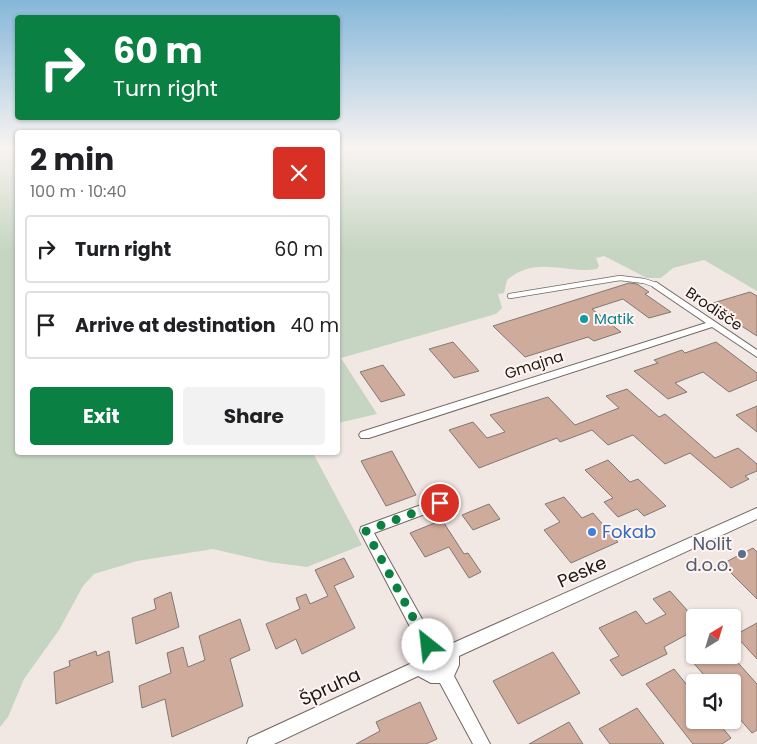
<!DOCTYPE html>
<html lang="en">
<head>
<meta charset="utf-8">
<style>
	body { margin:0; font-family:Poppins,sans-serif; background:#f2f2f2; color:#202124; height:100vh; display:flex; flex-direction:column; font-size:19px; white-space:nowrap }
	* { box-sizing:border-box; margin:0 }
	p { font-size:16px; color:#757577 }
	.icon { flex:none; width:28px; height:28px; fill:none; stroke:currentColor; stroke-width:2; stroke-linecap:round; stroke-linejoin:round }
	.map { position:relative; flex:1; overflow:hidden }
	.sheet { position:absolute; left:15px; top:130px; width:325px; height:325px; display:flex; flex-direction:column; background:#fff; border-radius:5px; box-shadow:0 1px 4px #0004 }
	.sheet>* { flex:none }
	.top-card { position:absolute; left:15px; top:15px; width:325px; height:105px; border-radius:5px; box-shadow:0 1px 4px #0004; background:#0b8043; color:#fff; overflow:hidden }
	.needle { width:32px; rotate:38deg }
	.fabs { position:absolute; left:686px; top:609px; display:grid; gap:10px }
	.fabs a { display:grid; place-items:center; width:55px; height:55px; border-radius:5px; background:#fff; box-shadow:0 1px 4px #0004; font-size:25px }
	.pin { position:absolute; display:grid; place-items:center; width:42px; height:42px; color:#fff; margin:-21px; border:2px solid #fff; border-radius:50%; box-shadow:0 1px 5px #0007 }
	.me { position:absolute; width:55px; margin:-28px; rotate:331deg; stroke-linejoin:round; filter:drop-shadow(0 0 4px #0008) }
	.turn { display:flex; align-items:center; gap:18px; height:105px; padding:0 15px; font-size:22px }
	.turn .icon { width:65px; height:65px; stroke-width:2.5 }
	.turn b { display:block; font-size:35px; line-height:42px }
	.round { display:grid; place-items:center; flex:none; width:52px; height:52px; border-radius:5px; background:#f2f2f2 }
	.head { display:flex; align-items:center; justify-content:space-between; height:85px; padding:0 15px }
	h1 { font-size:30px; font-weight:700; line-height:38px }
	.primary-button { display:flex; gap:10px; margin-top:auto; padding:10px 15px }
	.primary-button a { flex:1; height:58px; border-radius:5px; background:#0b8043; color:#fff; font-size:20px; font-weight:700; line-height:58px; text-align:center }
	.primary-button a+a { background:#f2f2f2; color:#202124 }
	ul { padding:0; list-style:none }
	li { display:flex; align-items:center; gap:15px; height:68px; margin:0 10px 8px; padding:0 5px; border:2px solid #e0e0e0; border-radius:5px }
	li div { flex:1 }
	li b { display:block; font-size:19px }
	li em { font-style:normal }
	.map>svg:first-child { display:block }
</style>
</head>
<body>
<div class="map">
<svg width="757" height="744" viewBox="0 0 757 744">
	<rect width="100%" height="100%" fill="#f1e7e3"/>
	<g fill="#c6d5c2">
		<polygon points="0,147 17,147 18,452 313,453 362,545 307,567 269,562 213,549 137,561 94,574 83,586 59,630 24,679 8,717 0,727"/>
		<path d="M338,147H757V291L704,260L673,268L661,278H647L604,256L596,258L599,266L597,269C565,274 536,255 507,280L504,293L498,294L502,308L496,314L341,358L377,414L338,423Z"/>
	</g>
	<g fill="#ceab9b" stroke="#817874">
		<polygon points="629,283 637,284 649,292 645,294 671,312 649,318 623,299 592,309 621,332 594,341 588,337 525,357 493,326"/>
		<polygon points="750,292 757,296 757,336 726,316 731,315 713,303"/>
		<polygon points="453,342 479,371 454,378 429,349"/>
		<polygon points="716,342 757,373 757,380 729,392 703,372 675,383 687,392 668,399 634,371 658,363 654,360 682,350 685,353"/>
		<polygon points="383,365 405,395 381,402 360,372"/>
		<polygon points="627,389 659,417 665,414 715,458 738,448 757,464 757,471 745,476 749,479 731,488 690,453 665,464 633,435 608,445 592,430 560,442 557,438 479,468 449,430 473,422 487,438 505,432 490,415 548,397 575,425 619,408 606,396"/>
		<polygon points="757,406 757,432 736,415"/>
		<polygon points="392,451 416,495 386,506 361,461"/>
		<polygon points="608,460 630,482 638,479 666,506 644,516 637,509 618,517 604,502 613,498 585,470"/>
		<polygon points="564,497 582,518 593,513 618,542 571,563 544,530 560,522 545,504"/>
		<polygon points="489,504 500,519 473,530 462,515"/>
		<polygon points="442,520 464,554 468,553 481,572 469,578 449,547 425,557 410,533"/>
		<polygon points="753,548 757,552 757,599 722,564"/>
		<polygon points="344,558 354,577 334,586 355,628 302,654 296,639 276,649 266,624 300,609 296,598 306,594 310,604 328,596 315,570"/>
		<polygon points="670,591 695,619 695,630 664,647 667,654 622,676 610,660 619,656 599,628 636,611 646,624 666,614 653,599"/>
		<polygon points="171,592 179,627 136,644 132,618 156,609 154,599"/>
		<polygon points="240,619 250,650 230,659 243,706 172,737 165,699 142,708 139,686 171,673 167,653 183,647 188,667 205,660 199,636"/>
		<polygon points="757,623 757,659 735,635"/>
		<polygon points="96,651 97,656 109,651 113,682 56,704 54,672 70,666 69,661"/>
		<polygon points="553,652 580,693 518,724 493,681"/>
		<polygon points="700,655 731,655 757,684 757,730 752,733 732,710 732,682 710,682 691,660"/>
		<polygon points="674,669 695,695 695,720 716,720 731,738 722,744 693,744 646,684"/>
		<polygon points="420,702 437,739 426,744 356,744 380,731 376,722"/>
		<polygon points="637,708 664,744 610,744 599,729"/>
		<polygon points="569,722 583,744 529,744"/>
	</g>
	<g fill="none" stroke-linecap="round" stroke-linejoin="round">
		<g stroke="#726965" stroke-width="6">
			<polyline id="service" points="510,296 620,278 644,281 656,285"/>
		</g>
		<g stroke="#726965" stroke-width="2">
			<g id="minor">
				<polygon points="656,282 757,350 757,357 712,327 369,438 361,438 359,435 361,432 706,323 653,287 652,285"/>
				<path d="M440,498L444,499L446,503L444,507L374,533L432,637H441L453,643L757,508V519L459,656V665L454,676L490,744H473L440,683H431L418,676L274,744H247L249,738L412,663L413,655L419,644L360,531L361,527ZM433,652H439L444,656V663L439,668H433L428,663V656Z"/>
			</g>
		</g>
		<use href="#service" stroke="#fff" stroke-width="4.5"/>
		<use href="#minor" fill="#fff" fill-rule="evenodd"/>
	</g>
	<linearGradient id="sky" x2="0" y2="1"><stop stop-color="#85b7d9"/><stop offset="0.59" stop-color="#f9f4f2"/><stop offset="1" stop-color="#f9f4f2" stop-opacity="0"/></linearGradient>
	<rect width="757" height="251" fill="url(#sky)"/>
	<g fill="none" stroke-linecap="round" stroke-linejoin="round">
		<polyline stroke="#0b8043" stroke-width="9" stroke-dasharray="0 16.2" points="428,645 366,531 440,503"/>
	</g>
	<circle fill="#0f9aa8" stroke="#fff4f0" stroke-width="2" cx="584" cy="319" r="5"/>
	<circle fill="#3f7fe0" stroke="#fff4f0" stroke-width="2" cx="592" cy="532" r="5"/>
	<circle fill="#5c6f8a" stroke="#fff4f0" stroke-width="2" cx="742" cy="554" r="5"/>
	<g text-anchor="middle" stroke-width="4" stroke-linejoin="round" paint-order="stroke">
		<g font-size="15" fill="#1c1917" stroke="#fff4f0">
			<text transform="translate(714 309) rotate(34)" y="5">Brodišče</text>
			<text transform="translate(534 365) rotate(-18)" y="5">Gmajna</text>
		</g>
		<g font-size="15" fill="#0d838f" stroke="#fff4f0" text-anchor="start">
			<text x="594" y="324">Matik</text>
		</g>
		<g font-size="18" fill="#366cbe" stroke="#fff4f0" text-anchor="start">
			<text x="602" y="538">Fokab</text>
		</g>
		<g font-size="18" fill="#4e5e75" stroke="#fff4f0" text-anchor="end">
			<text x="732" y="550">Nolit<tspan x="732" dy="21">d.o.o.</tspan></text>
		</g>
		<g font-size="18" fill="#1c1917" stroke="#fff4f0">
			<text transform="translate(582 572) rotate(-24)" y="6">Peske</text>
			<text transform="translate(330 687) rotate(-25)" y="6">Špruha</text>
		</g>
	</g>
</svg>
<div class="fabs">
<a><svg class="needle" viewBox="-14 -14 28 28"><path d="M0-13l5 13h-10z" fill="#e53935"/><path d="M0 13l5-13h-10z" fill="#757577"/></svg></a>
<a><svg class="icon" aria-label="sound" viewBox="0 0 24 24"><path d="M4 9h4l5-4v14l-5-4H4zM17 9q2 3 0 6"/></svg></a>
</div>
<div class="pin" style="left:440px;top:503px;background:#d93025"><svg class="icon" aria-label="arrive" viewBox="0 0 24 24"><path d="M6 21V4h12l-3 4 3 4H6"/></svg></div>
<svg class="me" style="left:428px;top:645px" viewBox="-20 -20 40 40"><circle r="19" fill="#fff"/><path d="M0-13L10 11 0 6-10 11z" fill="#0b8043"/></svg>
<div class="top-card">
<div class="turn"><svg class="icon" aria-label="right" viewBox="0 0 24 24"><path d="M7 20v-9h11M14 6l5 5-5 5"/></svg><div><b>60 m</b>Turn right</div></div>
</div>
<section class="sheet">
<div class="head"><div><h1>2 min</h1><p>100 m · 10:40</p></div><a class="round" style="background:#d93025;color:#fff"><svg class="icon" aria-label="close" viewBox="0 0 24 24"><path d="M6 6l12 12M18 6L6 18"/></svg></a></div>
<ul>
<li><svg class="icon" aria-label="right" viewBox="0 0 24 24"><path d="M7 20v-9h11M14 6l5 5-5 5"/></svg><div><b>Turn right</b></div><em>60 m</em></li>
<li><svg class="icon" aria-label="arrive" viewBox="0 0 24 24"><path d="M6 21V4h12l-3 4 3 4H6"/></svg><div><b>Arrive at destination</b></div><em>40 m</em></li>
</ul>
<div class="primary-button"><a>Exit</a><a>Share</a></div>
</section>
</div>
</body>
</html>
